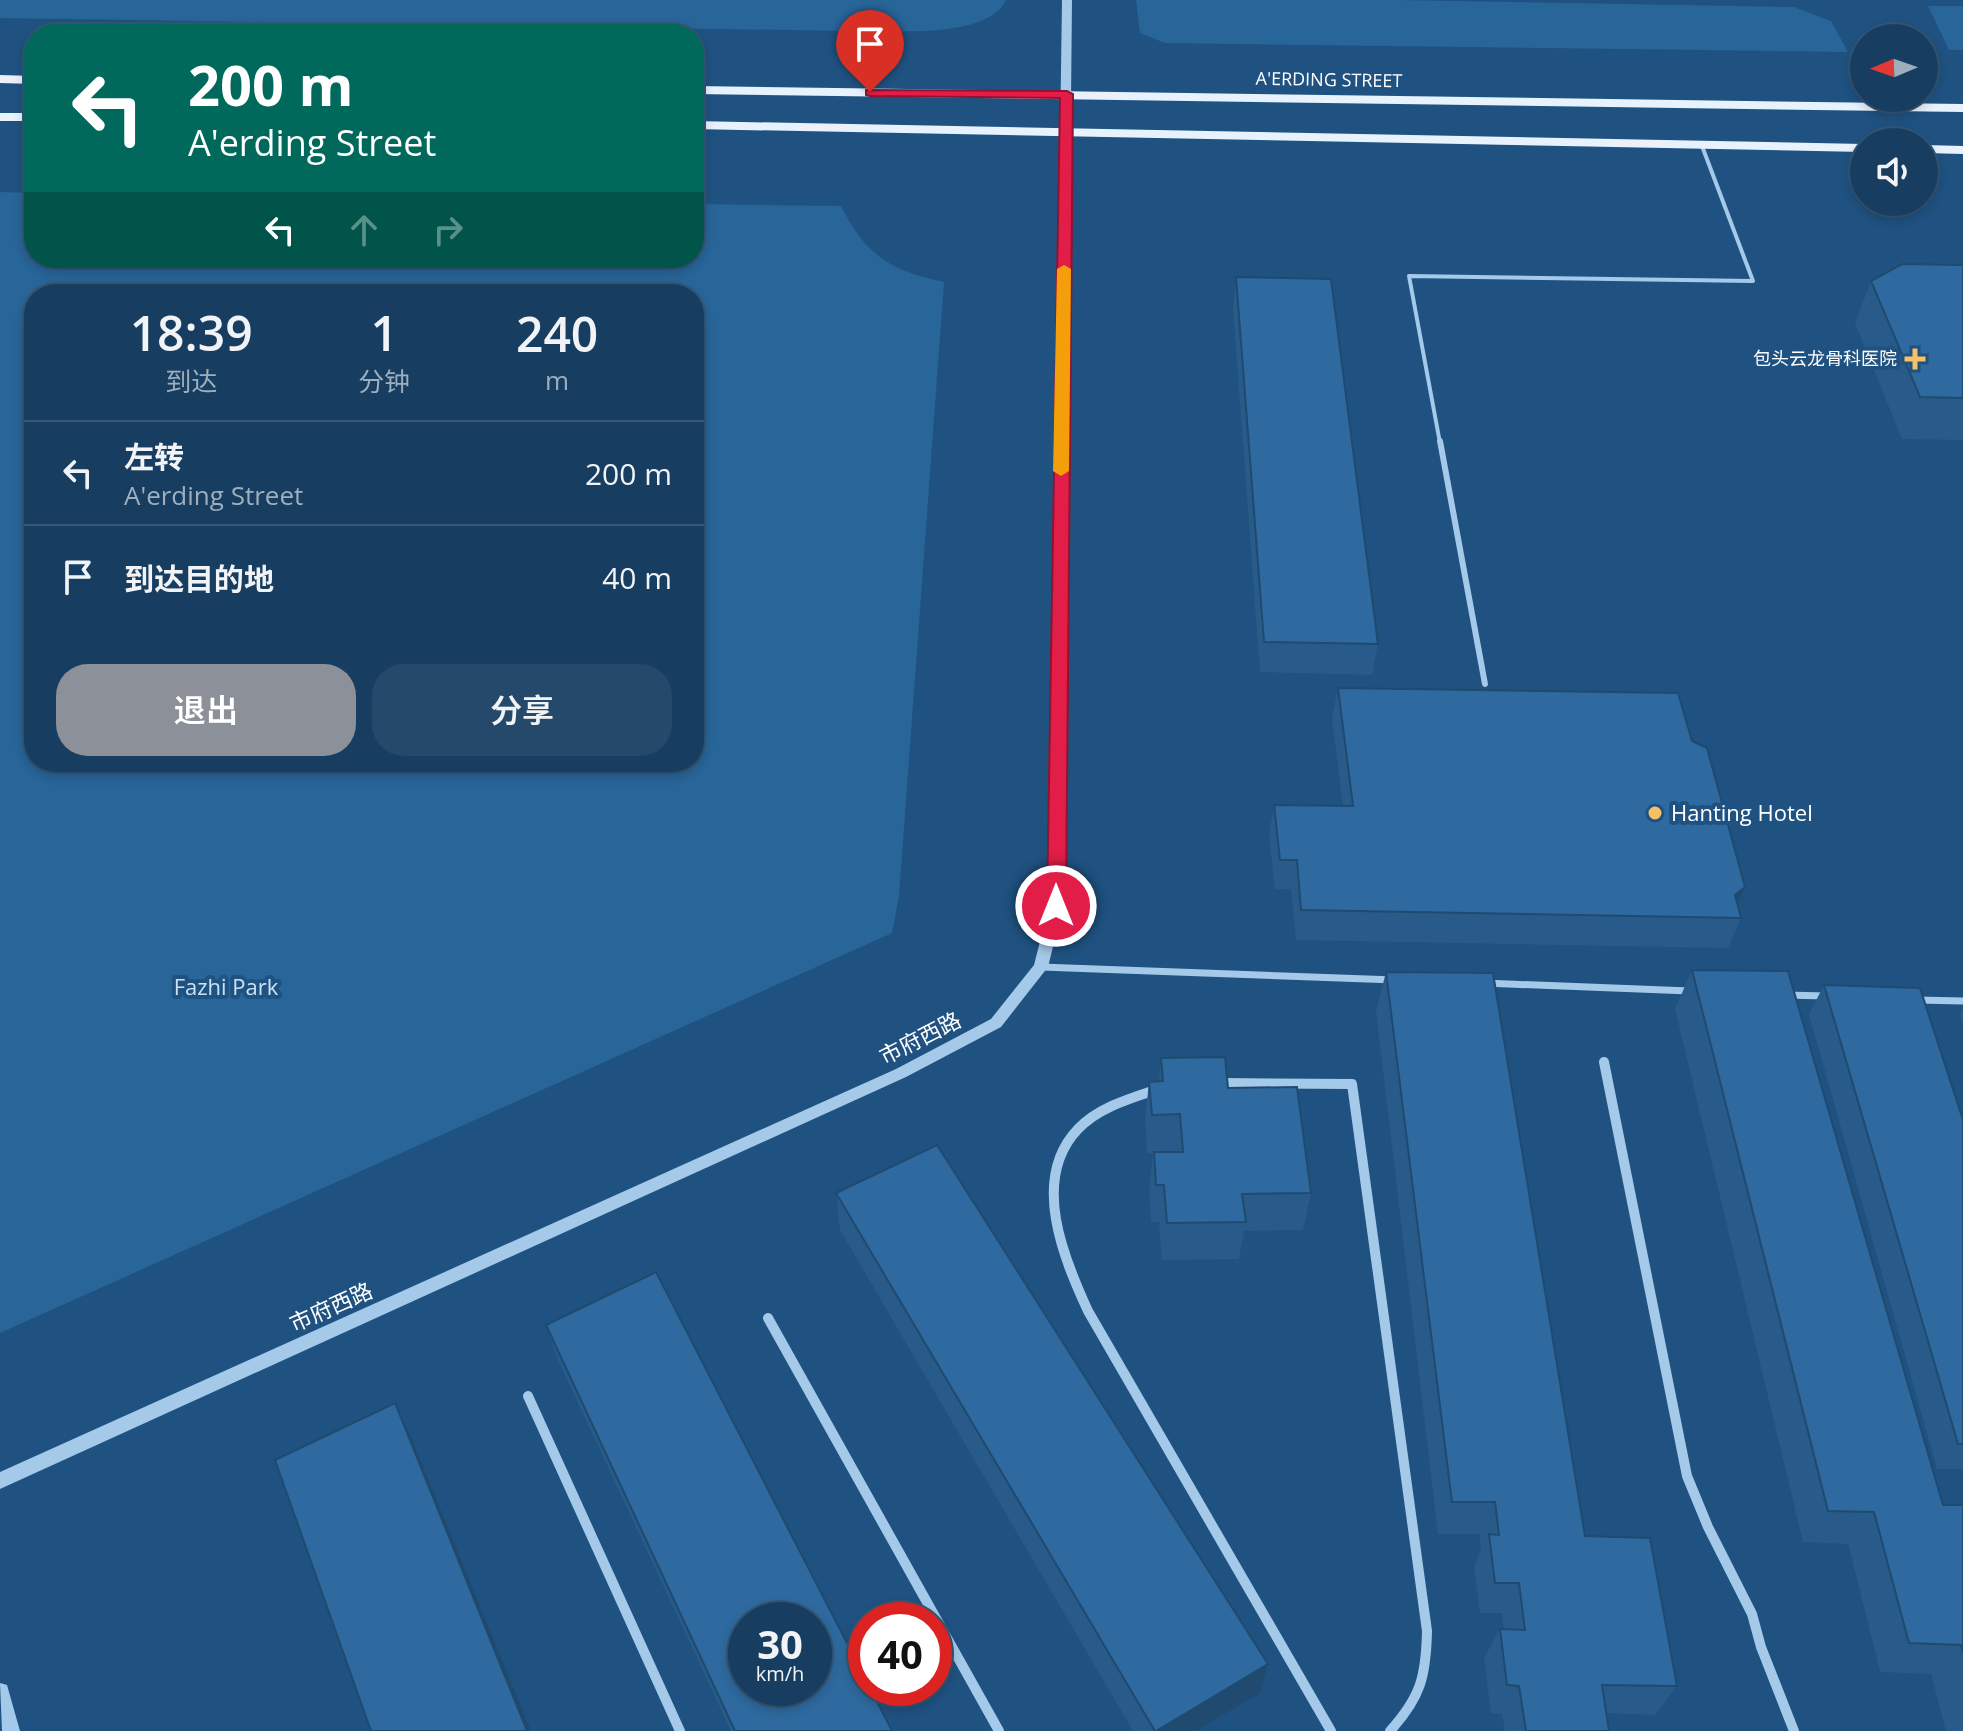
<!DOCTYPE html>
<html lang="zh">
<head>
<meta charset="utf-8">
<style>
	body { margin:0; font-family:"Open Sans","Noto Sans SC",sans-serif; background:#24496a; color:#f1f3f6; height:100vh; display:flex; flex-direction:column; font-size:30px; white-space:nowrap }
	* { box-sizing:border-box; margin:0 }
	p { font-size:26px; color:#9eaebd }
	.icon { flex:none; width:44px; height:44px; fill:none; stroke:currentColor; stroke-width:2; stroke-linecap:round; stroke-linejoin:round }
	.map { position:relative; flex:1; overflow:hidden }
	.drawer { position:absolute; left:24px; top:284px; width:680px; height:488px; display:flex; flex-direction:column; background:#173e61; border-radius:32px; box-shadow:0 4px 12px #0003,0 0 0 2px #365776 }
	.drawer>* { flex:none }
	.hud { position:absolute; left:24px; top:24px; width:680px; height:244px; border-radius:32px; box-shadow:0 4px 12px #0003,0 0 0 2px #365776; background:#00695c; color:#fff; overflow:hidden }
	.needle { width:52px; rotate:268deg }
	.fabs { position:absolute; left:1850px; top:24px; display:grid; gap:16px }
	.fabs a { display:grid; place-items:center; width:88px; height:88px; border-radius:50%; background:#173e61; box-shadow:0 4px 12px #0003,0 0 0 2px #365776; font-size:40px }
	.speed { position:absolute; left:728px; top:1602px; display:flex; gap:16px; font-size:40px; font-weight:700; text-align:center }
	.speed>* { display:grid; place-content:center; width:104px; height:104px; border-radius:50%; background:#173e61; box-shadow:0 4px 12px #0003,0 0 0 2px #365776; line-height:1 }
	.speed small { font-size:20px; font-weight:400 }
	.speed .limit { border:12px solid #d22; background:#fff; color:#111 }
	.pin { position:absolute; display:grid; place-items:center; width:68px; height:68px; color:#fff; margin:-82px -34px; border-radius:50% 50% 50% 0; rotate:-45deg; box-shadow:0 0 8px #0007 }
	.pin .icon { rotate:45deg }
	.me { position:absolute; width:88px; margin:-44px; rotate:0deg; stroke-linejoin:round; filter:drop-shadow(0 0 6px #0008) }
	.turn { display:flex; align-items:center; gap:28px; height:168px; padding:0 32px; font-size:36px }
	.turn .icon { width:104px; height:104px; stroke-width:2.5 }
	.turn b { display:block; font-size:56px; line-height:68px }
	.lanes { display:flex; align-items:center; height:76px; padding:0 32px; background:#0003; justify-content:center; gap:40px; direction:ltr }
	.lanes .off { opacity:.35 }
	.eta { display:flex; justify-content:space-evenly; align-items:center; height:136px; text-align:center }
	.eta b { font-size:48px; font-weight:600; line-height:56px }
	.button { display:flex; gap:16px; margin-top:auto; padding:16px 32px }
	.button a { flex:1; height:92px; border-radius:32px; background:#8c9099; color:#fff; font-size:32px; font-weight:600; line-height:92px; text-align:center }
	.button a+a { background:#24496a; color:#f1f3f6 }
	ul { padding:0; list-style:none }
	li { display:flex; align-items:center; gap:24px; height:104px; padding:0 32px; border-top:2px solid #365776 }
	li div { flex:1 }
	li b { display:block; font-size:30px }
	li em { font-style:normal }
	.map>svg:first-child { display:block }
</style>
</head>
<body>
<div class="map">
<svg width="1963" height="1731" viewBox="0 0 1963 1731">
	<rect width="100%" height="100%" fill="#1f5281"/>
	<g fill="#286599" fill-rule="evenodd">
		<path d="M0,0H1006C987,40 892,30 853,31L0,18Z"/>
		<polygon points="1136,0 1398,0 1794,7 1831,21 1848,52 1165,43 1140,33"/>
		<polygon points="1928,6 1963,6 1963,50 1949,50"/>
		<path d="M0,192L34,193V258H694V204L841,206C866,256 891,271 944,282L899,896L892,933L0,1333ZM34,294H694V762H34Z"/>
	</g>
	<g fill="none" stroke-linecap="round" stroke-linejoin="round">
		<polyline stroke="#a4c9e9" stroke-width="4" points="1440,443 1409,276 1753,281 1702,146"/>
		<polyline stroke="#a4c9e9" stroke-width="6" points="1440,441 1485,684"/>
		<g stroke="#a4c9e9" stroke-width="7">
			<polyline points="1041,967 1395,980"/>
			<polyline points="1484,983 1690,991"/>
			<polyline points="1784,995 1826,996"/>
			<polyline points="1916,1000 1963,1001"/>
		</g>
		<g stroke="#a4c9e9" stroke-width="10">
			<polyline points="1604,1062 1687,1476 1708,1527 1752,1614 1761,1647 1794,1731"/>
			<path d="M1220,1083L1352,1084L1427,1631C1426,1676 1421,1697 1390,1731"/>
			<path d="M1155,1090C1128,1099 1098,1108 1078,1129C1030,1179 1064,1259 1088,1311L1331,1731"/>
			<polyline points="768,1318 999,1731"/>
			<polyline points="528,1396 680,1731"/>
		</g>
		<g fill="#a4c9e9" fill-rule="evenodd">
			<polygon points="1062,0 1072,0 1063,906 1048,967 1001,1027 906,1077 0,1489 0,1472 896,1069 991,1019 1034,965 1049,906"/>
			<polygon points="0,1683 7,1685 20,1731 2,1731"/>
		</g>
		<g fill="#e7f2fe" fill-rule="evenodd">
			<polygon points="0,75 34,76 34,84 0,83"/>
			<polygon points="694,86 1963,104 1963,112 694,94"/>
			<rect x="0" y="113" width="34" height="8"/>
			<polygon points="694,121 1864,144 1864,152 694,129"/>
			<polygon points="1924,145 1963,146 1963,154 1924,153"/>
		</g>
	</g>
	<g fill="#285b89">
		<polygon points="1963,265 1963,440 1902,439 1855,323 1871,281"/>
		<polygon points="1236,277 1378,644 1372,675 1260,672 1233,308"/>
		<polygon points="1338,688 1737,904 1741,918 1728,948 1296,940 1291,889 1275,889 1269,835 1274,805 1343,806 1332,719"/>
		<polygon points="1692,970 1943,1505 1963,1505 1963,1731 1946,1731 1931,1674 1880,1672 1848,1544 1803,1542 1675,1009"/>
		<polygon points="1386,972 1585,1536 1677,1686 1655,1715 1606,1713 1609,1731 1505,1731 1502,1714 1491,1713 1484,1658 1500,1629 1504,1629 1502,1613 1480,1613 1474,1566 1481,1550 1479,1534 1438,1534 1376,1011"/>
		<polygon points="1824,985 1963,1120 1963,1469 1937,1469 1809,1014"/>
		<polygon points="1963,1009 1963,1025 1960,1014"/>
		<polygon points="1161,1058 1228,1088 1311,1193 1303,1230 1244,1231 1239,1259 1162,1260 1159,1222 1151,1222 1149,1190 1153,1153 1147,1153 1145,1120 1149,1082 1159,1082"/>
		<polygon points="836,1193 1260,1693 1196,1731 1133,1731 840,1230"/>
		<polygon points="546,1325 892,1731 731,1731 558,1360"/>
	</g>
	<g fill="#204a6f">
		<polygon points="1745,887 1731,917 1735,895"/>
		<polygon points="395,1403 411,1437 531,1731 527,1731"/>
		<polygon points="1268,1664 1260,1693 1196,1731 1156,1731"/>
	</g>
	<g fill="#2e6a9f" stroke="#204a6f" stroke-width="2" fill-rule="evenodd">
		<polygon points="1902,264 1963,265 1963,398 1920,397 1871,281"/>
		<polygon points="1236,277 1331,279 1378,644 1264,642"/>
		<polygon points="1338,688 1678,693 1692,741 1707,748 1745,887 1735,895 1741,918 1301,910 1297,860 1280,860 1274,805 1353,806"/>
		<polygon points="1692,970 1788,971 1943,1505 1963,1505 1963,1654 1961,1645 1909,1643 1874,1512 1828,1511"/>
		<polygon points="1386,972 1493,973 1585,1536 1650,1538 1677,1686 1602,1685 1609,1731 1526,1731 1519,1686 1507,1685 1500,1629 1525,1630 1519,1583 1495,1583 1489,1534 1499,1535 1495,1502 1452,1502"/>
		<polygon points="1824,985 1920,988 1963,1120 1963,1444 1958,1444"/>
		<polygon points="1225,1057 1228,1088 1297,1087 1311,1193 1242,1194 1246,1222 1167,1223 1164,1185 1156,1185 1154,1152 1183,1152 1180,1114 1152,1115 1149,1082 1163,1081 1161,1058"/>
		<polygon points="937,1145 1268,1664 1156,1731 1155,1731 836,1193"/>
		<path d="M656,1272L866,1680V1688H870L892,1731H735L546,1325ZM746,1620H814V1688H746Z"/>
		<polygon points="395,1403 527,1731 371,1731 275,1460"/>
	</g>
	<polygon fill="#e11d48" stroke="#92132f" stroke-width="2" points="866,90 1067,91 1073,94 1066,906 1056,913 1047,906 1060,98 870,96 866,95"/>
	<polygon fill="#f59e0b" points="1064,265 1071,269 1069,471 1061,476 1053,471 1057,269"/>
	<g fill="#f7c064" stroke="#1f5281" stroke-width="3">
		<path d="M1911 347h8v8h8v8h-8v8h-8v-8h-8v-8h8z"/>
		<circle cx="1655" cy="813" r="8"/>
	</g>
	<g text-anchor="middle" stroke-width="8" stroke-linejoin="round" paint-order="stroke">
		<g font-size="18" fill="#fff" stroke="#1f5281">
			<text transform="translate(1329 80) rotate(1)" y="6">A'ERDING STREET</text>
		</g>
		<g font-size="18" fill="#fff" stroke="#1f5281" text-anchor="end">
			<text x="1897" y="365">包头云龙骨科医院</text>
		</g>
		<g font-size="22" fill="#fff" stroke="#1f5281" text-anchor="start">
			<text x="1671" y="821">Hanting Hotel</text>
		</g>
		<g font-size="22" fill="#c8e1f7" stroke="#1f5281">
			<text x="226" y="995">Fazhi Park</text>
		</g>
		<g font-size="22" fill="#fff" stroke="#1f5281">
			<text transform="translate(920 1038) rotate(-27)" y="8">市府西路</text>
			<text transform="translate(331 1307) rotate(-24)" y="8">市府西路</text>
		</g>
	</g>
</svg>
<div class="fabs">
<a><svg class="needle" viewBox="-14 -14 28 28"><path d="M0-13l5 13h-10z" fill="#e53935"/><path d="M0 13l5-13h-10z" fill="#9eaebd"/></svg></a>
<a><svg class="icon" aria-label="sound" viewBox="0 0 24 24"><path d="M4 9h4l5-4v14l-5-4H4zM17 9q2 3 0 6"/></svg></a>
</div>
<div class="speed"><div>30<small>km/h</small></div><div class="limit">40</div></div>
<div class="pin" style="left:870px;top:92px;background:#d93025"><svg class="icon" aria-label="arrive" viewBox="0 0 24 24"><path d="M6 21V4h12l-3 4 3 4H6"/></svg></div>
<svg class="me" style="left:1056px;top:906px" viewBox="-20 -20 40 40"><circle r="17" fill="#e11d48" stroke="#fff" stroke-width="3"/><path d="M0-11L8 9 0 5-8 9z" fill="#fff"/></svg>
<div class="hud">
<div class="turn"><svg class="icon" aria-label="left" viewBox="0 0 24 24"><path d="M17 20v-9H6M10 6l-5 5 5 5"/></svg><div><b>200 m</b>A'erding Street</div></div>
<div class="lanes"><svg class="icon" aria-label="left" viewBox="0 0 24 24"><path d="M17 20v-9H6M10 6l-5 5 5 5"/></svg><svg class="icon off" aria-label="ahead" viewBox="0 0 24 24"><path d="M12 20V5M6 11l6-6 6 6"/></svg><svg class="icon off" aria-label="right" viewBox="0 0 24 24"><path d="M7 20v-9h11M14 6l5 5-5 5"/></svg></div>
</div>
<section class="drawer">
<div class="eta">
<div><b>18:39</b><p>到达</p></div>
<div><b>1</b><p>分钟</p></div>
<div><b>240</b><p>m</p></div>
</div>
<ul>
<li><svg class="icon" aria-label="left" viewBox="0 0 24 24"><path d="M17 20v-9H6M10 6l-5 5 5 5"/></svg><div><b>左转</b><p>A'erding Street</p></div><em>200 m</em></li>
<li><svg class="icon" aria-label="arrive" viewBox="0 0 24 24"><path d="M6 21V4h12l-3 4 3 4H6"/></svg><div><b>到达目的地</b></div><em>40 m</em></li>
</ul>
<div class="button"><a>退出</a><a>分享</a></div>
</section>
</div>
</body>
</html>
